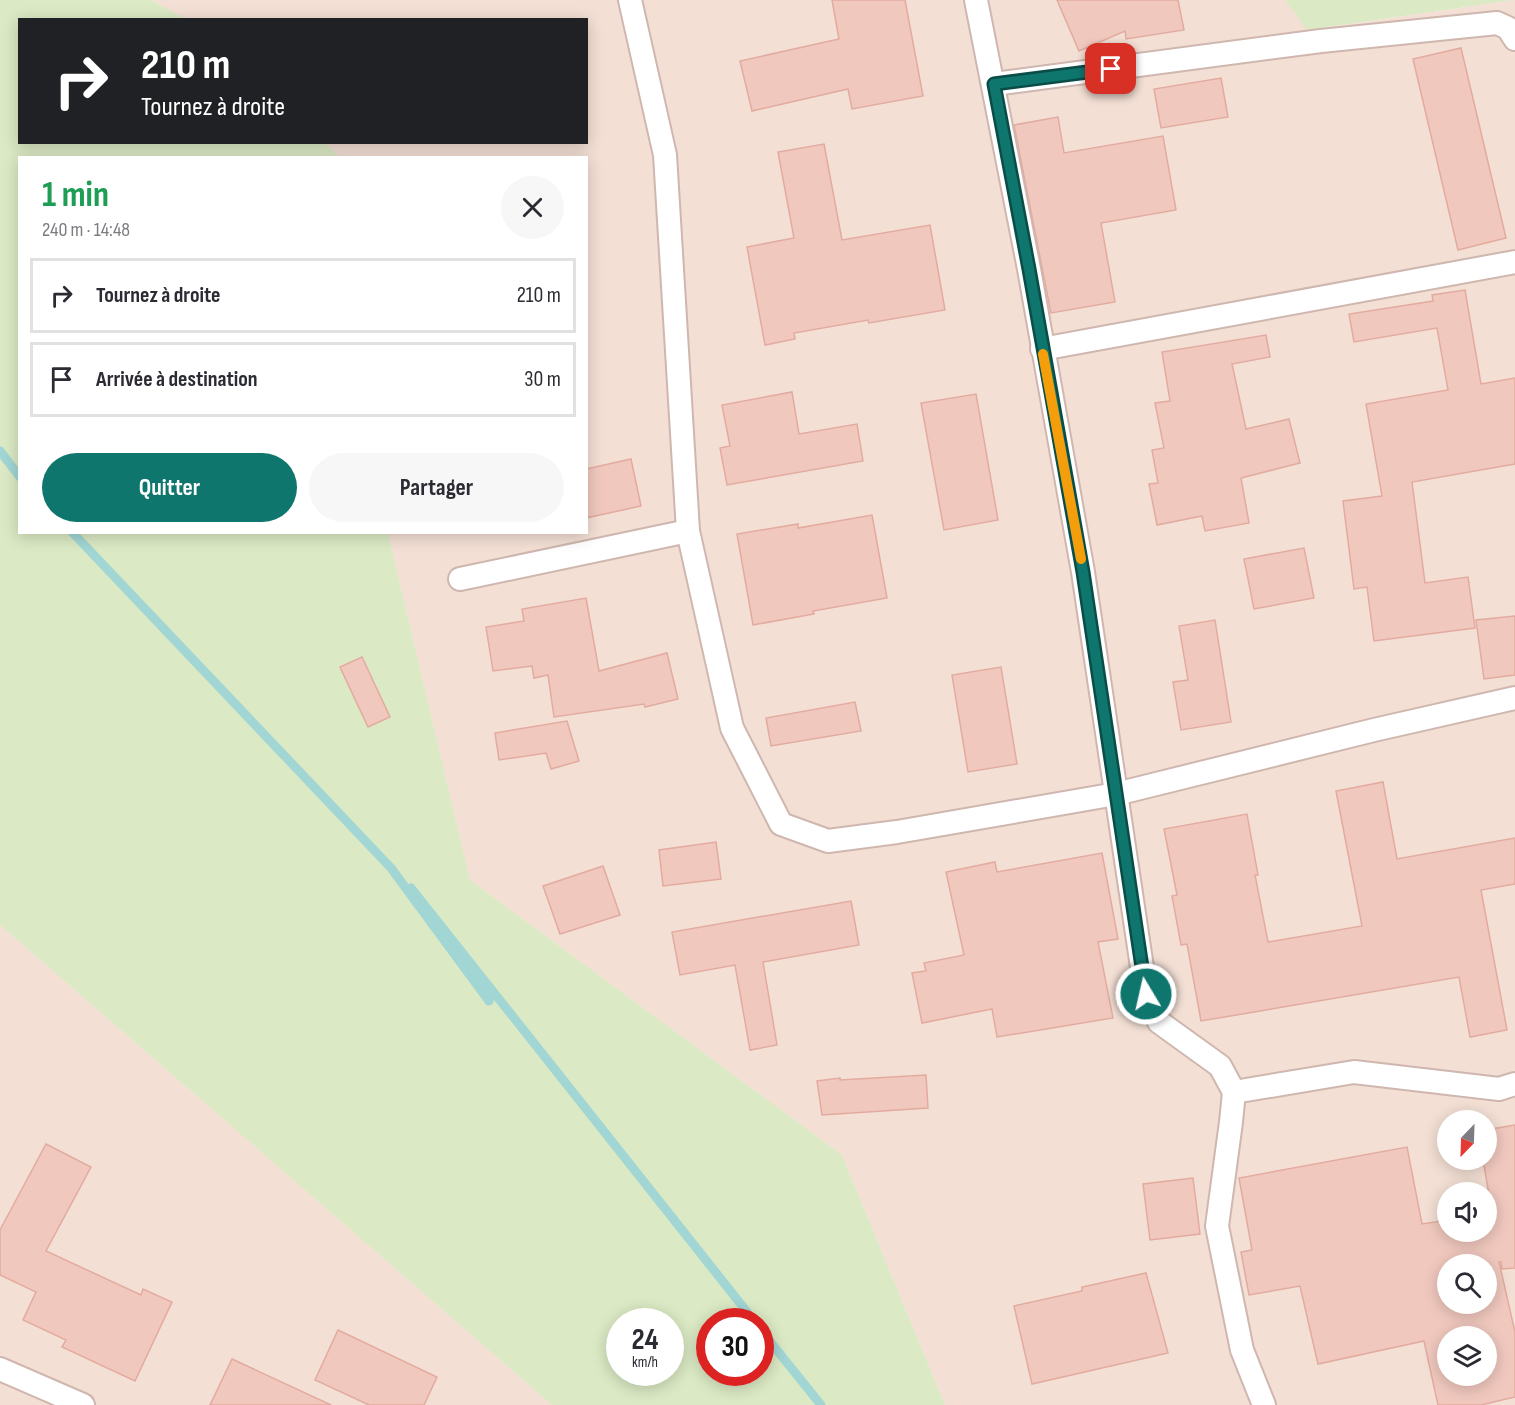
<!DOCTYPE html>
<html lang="fr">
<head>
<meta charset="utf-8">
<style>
	body { margin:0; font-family:"Sofia Sans Condensed",sans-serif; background:#f7f7f7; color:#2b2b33; height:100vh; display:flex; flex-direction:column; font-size:22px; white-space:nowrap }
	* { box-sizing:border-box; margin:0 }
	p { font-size:20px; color:#7c7c81 }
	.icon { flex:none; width:33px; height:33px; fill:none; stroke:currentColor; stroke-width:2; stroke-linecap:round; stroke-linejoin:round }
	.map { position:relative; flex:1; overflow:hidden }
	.panel { position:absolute; left:18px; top:156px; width:570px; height:378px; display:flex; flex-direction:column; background:#fff; border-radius:0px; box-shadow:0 3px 15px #0003 }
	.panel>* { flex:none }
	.top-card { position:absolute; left:18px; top:18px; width:570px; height:126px; border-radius:0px; box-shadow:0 3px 15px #0003; background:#202124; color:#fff; overflow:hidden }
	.needle { width:39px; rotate:203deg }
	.tools { position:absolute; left:1437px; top:1110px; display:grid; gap:12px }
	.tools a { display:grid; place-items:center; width:60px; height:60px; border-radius:50%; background:#fff; box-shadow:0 3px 15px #0003; font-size:30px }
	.speed { position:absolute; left:606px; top:1308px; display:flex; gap:12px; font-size:30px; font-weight:700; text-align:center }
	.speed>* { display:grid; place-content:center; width:78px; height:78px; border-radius:50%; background:#fff; box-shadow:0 3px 15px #0003; line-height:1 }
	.speed small { font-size:15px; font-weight:400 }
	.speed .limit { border:9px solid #d22; background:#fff; color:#111 }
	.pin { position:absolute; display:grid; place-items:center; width:51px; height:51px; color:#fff; margin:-26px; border-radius:12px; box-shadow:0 3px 9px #0006 }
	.me { position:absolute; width:66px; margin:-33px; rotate:351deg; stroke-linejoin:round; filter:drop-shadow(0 0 4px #0008) }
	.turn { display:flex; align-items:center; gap:21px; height:126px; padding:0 24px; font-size:27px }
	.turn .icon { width:78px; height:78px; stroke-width:2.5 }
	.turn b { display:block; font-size:42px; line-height:51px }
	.round { display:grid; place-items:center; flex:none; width:63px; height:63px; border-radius:32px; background:#f7f7f7 }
	.overview { display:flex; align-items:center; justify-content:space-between; height:102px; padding:0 24px }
	h1 { font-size:36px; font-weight:700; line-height:45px; color:#1e9e55 }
	.cta { display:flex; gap:12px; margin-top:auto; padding:12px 24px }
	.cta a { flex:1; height:69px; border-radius:36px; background:#0f766e; color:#fff; font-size:24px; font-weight:700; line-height:69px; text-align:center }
	.cta a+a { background:#f7f7f7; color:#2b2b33 }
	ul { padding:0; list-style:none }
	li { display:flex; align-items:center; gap:18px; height:75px; margin:0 12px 9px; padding:0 12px; border:3px solid #e1e1e2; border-radius:0px }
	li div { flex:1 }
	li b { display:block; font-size:22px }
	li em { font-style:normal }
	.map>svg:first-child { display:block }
</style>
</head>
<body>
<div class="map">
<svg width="1515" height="1405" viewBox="0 0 1515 1405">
	<rect width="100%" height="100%" fill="#fcefe6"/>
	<g fill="#f3dfd4" fill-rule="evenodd">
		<path d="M152,0H1285L1308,30L1515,0V1405H945L842,1155L470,880L388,533L586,532V158L339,157L325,143L586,142V20H186ZM1448,1120H1486V1160H1448ZM1448,1192H1486V1232H1448ZM1448,1264H1486V1304H1448ZM1448,1336H1486V1376H1448Z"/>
		<polygon points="0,925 552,1405 0,1405"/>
	</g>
	<g fill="#dbe9c4" fill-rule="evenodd">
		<path d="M0,0H151L186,19L20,20V142H325L339,157L20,158V532L388,533L470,880L842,1155L945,1405H552L0,925ZM620,1322H670V1372H620ZM710,1322H760V1372H710Z"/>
		<polygon points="1285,0 1514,0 1307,30"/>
	</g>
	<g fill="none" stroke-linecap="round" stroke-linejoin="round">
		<g stroke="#a1d6d4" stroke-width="9">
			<polyline points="0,451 20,477"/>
			<polyline points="72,532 391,868 489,1001 411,888 755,1322"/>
			<polyline points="760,1329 821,1405"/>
		</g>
	</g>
	<g fill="#f0c8be" stroke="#e3ab9f" stroke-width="1.5" fill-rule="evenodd">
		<polygon points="832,0 905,0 923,96 852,109 848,89 752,111 740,61 839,39"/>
		<polygon points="1057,0 1178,0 1184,30 1126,39 1125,31 1079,51"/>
		<polygon points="1461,48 1506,238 1458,250 1413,59"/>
		<polygon points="1221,78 1228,117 1161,128 1154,89"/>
		<polygon points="1058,117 1064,153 1163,136 1176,210 1101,223 1115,302 1051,313 1014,125"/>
		<polygon points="824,144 842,240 930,225 945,310 869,323 868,320 794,333 795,339 765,345 747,247 794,238 778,152"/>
		<polygon points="1465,290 1481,384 1515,378 1515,464 1412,482 1425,583 1468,577 1475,628 1374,641 1367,587 1354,589 1343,501 1382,496 1366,404 1448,390 1437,328 1354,342 1349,314 1433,301 1432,295"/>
		<polygon points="1266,335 1270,357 1232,364 1246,429 1289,419 1300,463 1241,478 1249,523 1205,531 1202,516 1157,525 1149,484 1158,483 1152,450 1164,448 1155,403 1170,401 1162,352"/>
		<polygon points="792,392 799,434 857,424 863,461 727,485 720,448 730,446 722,405"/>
		<polygon points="976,394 998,520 944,530 921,403"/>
		<polygon points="631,459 641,506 586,518 586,469"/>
		<polygon points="872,515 887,598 813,611 814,614 753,625 737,534 798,524 798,528"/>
		<polygon points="1304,548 1314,598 1254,609 1244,559"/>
		<polygon points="586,598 599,671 667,653 678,699 645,707 644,704 554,717 548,675 534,678 532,666 493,671 486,627 524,621 522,609"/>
		<polygon points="1515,616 1515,675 1484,679 1476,620"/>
		<polygon points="1215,620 1231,722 1181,730 1173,682 1188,680 1179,626"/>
		<polygon points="362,657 390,717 368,727 340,667"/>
		<polygon points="1001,667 1017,764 968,772 952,675"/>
		<polygon points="855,702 861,731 771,746 766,718"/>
		<polygon points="567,721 579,761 551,769 546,753 499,760 495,733"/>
		<polygon points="1383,782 1397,859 1515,838 1515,884 1481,890 1507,1030 1470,1037 1459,977 1201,1021 1187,944 1181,945 1172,896 1177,895 1164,829 1247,814 1258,875 1255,875 1268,942 1362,926 1336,791"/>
		<polygon points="716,842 721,879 663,886 659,850"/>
		<polygon points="1102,853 1118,939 1098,942 1113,1018 997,1037 992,1009 922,1023 912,973 926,971 924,963 964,955 946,872 995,862 997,872"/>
		<polygon points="603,866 620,915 560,934 543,886"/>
		<polygon points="851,901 859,945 763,962 777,1045 750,1050 735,965 680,975 672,932"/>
		<polygon points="926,1075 928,1108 822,1115 817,1081 840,1078 840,1080"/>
		<path d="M1515,1125V1268L1502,1269L1501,1262H1499L1515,1332V1397L1481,1405H1438L1424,1341L1318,1364L1300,1286L1249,1295L1241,1252L1252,1250L1239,1178L1407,1147L1422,1224L1448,1220V1232H1486V1213L1492,1212L1483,1160H1486V1130ZM1448,1264H1486V1304H1448ZM1448,1336H1486V1376H1448Z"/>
		<polygon points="46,1144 91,1167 46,1251 141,1295 143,1289 172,1302 135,1381 62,1347 66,1340 23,1320 36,1292 0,1275 0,1230"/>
		<polygon points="1193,1178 1200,1234 1150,1240 1143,1184"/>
		<polygon points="1146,1273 1168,1353 1032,1384 1014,1306 1082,1291 1082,1287"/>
		<polygon points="338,1330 437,1377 424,1405 369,1405 315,1380"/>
		<polygon points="232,1359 331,1405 210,1405"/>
	</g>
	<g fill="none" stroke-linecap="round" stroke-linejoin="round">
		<g stroke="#cfb7af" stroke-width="26">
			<g id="minor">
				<polyline points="630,0 665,155 688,531 732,728 781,824 828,841 897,832 1116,794 1374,730 1515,698"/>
				<polyline points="976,0 1029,269 1083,572 1146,994 1159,1022 1220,1066 1234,1092"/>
				<polyline points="994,84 1321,41 1497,23 1508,28 1515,39"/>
				<polyline points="1042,349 1515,262"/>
				<polyline points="460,579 688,531"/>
				<polyline points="0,1369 83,1405"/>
				<polyline points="1264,1405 1242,1350 1217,1226 1231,1122 1234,1092 1354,1072 1499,1089 1515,1084"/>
			</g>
		</g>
		<use href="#minor" stroke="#fff" stroke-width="22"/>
	</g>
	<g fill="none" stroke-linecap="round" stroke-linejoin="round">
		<g stroke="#0a4d48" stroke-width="15">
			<polyline id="route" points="1111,69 994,84 1029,269 1083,572 1146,994"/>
		</g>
		<use href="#route" stroke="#0f766e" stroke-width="10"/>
		<polyline stroke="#f59e0b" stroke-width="10" points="1043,354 1081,559"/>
	</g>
</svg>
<div class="tools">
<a><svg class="needle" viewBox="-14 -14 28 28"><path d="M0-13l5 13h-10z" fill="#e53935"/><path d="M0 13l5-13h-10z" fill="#7c7c81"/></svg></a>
<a><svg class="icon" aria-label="sound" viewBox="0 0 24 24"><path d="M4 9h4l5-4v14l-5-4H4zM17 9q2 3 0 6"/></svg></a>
<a><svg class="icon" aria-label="search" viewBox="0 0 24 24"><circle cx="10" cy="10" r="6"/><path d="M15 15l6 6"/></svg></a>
<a><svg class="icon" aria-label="layers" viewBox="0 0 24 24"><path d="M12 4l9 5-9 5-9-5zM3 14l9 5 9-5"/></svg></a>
</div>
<div class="speed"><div>24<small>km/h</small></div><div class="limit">30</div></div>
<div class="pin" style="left:1111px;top:69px;background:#d93025"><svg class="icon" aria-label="arrive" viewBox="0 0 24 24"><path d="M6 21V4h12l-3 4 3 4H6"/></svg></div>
<svg class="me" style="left:1146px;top:994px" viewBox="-20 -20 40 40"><circle r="17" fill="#0f766e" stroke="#fff" stroke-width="3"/><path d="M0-11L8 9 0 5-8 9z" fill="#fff"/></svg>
<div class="top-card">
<div class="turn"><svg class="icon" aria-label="right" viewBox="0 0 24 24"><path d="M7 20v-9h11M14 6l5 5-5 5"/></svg><div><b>210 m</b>Tournez à droite</div></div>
</div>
<section class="panel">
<div class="overview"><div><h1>1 min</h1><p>240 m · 14:48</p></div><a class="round"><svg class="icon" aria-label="close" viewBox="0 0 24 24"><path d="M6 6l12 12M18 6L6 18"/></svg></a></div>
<ul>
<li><svg class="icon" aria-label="right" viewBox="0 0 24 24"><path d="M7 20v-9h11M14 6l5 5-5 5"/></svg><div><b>Tournez à droite</b></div><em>210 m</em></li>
<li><svg class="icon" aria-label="arrive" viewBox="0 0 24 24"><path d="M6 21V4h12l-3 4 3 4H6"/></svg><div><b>Arrivée à destination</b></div><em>30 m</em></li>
</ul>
<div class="cta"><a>Quitter</a><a>Partager</a></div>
</section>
</div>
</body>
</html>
